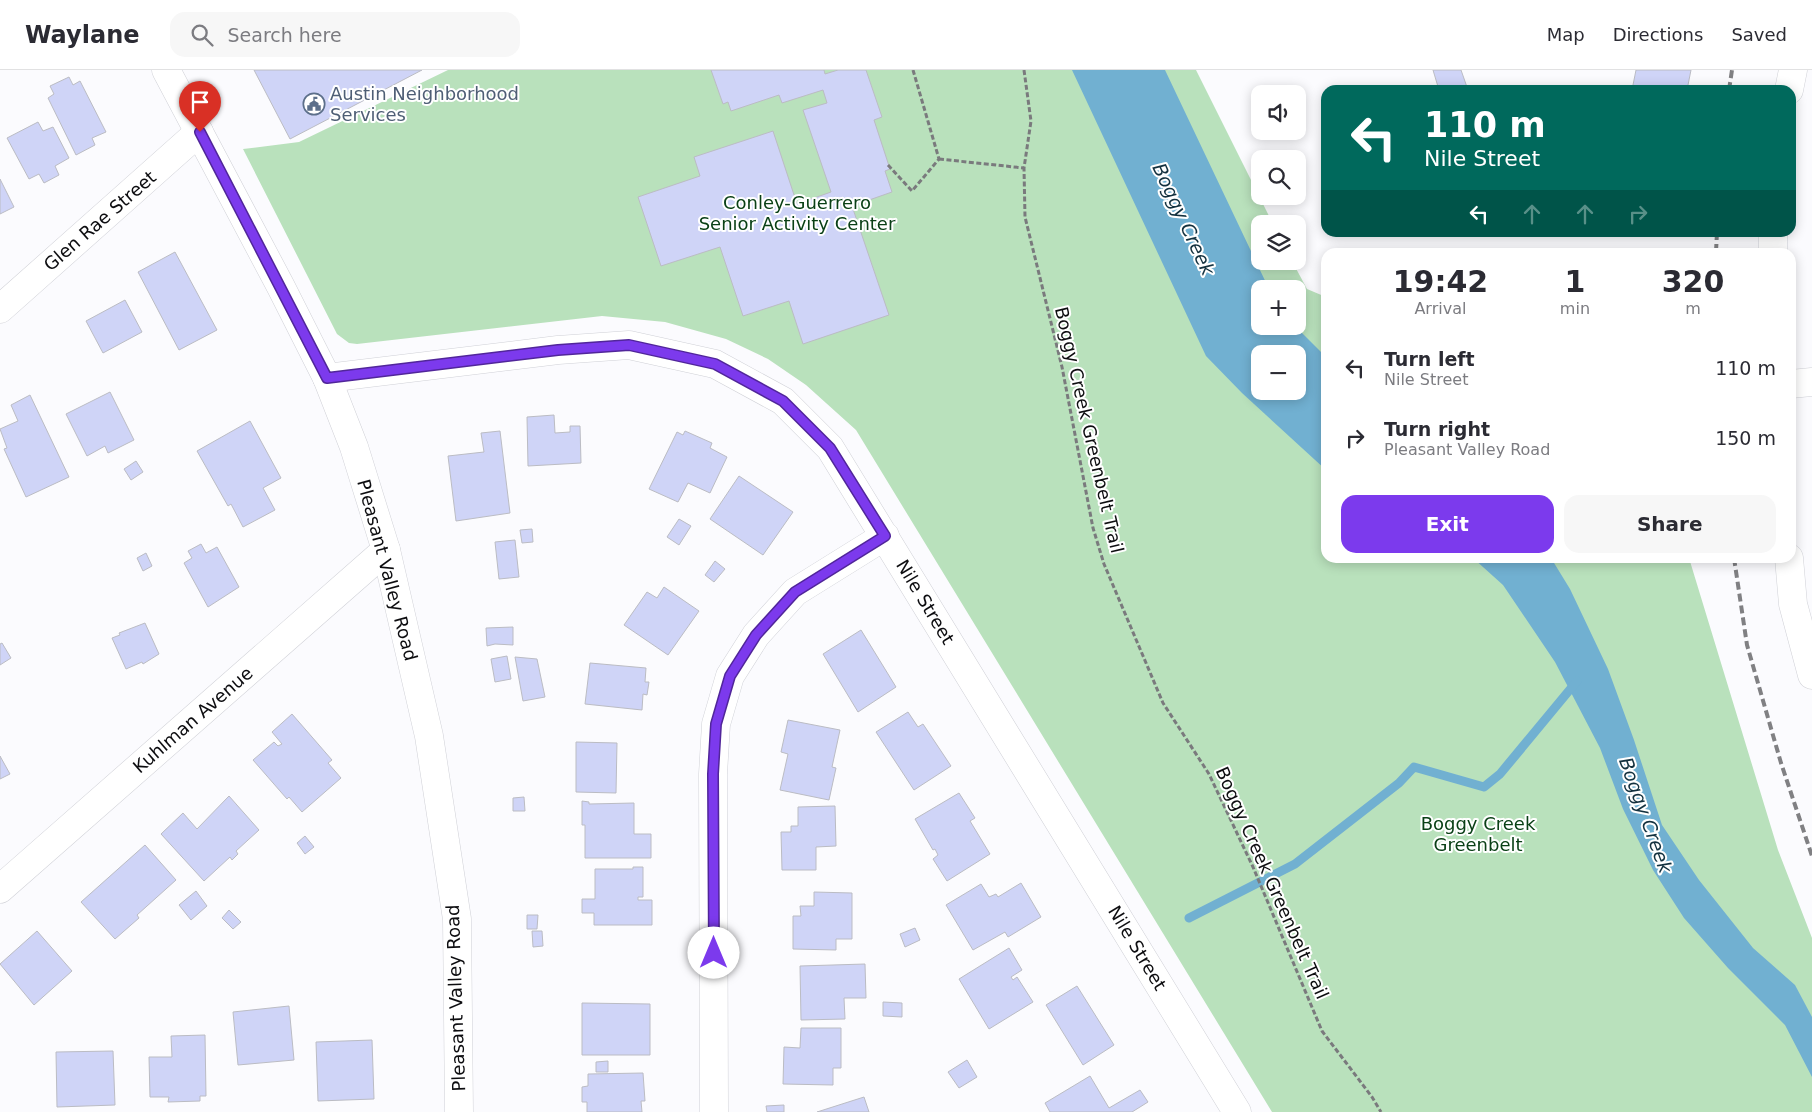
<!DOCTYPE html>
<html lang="en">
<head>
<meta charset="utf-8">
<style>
	body { margin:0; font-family:"DejaVu Sans",sans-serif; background:#f7f7f7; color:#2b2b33; height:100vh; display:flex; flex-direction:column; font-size:19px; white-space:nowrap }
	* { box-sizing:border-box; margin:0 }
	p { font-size:16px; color:#7c7c81 }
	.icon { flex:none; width:28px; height:28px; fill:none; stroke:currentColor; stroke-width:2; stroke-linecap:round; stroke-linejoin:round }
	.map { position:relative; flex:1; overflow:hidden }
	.details { position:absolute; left:1321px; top:178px; width:475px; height:315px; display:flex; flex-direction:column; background:#fff; border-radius:15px; box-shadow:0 2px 12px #0003 }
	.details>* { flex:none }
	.guide { position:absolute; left:1321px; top:15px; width:475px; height:152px; border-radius:15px; box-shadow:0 2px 12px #0003; background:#00695c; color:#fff; overflow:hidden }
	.buttons { position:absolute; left:1251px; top:15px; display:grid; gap:10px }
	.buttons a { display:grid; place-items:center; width:55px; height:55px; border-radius:10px; background:#fff; box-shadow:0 2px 12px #0003; font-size:25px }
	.pin { position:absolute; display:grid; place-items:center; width:42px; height:42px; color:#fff; margin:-51px -21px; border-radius:50% 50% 50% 0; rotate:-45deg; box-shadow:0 0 5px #0007 }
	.pin .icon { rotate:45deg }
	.me { position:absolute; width:55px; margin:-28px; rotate:0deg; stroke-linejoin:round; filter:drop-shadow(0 0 4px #0008) }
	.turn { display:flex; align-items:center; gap:18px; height:105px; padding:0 20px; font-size:22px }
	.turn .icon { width:65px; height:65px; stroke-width:2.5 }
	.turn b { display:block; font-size:35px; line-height:42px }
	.lanes { display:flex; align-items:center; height:48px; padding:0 20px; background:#0003; justify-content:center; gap:25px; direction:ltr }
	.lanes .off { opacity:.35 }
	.eta { display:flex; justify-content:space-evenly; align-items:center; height:85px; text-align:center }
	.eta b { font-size:30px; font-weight:600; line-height:35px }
	.action { display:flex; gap:10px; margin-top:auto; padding:10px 20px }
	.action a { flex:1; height:58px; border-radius:15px; background:#7c3aed; color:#fff; font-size:20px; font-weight:600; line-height:58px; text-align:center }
	.action a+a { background:#f7f7f7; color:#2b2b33 }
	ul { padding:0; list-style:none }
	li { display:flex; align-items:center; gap:15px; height:70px; padding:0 20px }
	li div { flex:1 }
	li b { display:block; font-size:19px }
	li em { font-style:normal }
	header { display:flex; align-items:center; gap:30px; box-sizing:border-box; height:70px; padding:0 25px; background:#fff; border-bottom:1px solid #e1e1e2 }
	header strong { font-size:24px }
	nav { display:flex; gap:28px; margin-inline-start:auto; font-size:18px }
	.search { width:350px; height:45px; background:#f7f7f7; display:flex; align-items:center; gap:12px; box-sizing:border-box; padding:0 18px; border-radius:15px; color:#7c7c81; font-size:19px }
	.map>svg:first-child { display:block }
</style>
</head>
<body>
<header>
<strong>Waylane</strong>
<div class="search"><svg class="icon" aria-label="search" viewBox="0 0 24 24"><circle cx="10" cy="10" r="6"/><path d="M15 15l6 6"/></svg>Search here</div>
<nav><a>Map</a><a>Directions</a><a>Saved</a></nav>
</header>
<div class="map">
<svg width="1812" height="1042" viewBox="0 0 1812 1042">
	<rect width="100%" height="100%" fill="#fbfbfe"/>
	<path fill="#b9e1bc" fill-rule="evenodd" d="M448,0H1196L1273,154H1260V191H1292L1307,219L1326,227V488H1689L1778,780L1812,868V1042H1272L856,360L806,315L768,289L726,269L665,252L602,246L357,274L349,273L337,264L243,79L299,72ZM1260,219H1298V256H1260ZM1260,284H1298V321H1260Z"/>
	<g fill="#71b0d1" fill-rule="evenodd">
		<path d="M1072,0H1165L1269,219H1260V256H1295L1326,287V400L1242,323L1206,286ZM1260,284H1298V321H1260Z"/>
		<polygon points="1473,488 1551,488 1570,519 1608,599 1634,670 1662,755 1699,810 1753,878 1795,915 1812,947 1812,1007 1785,955 1728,898 1684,848 1653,800 1623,739 1600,678 1555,592 1503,515"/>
	</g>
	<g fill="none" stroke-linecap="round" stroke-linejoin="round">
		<polyline stroke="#71b0d1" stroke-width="9" points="1189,848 1295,794 1399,713 1414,697 1484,717 1500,704 1577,611"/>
	</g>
	<g fill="#cfd4f7" stroke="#bbbcc3">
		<polygon points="254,0 422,0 290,69"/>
		<polygon points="711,0 824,0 825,4 838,0 866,0 882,47 874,50 890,99 885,101 892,122 852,136 889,245 803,274 789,231 743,246 720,177 661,196 638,127 700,106 694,87 773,61 797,134 831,122 803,40 827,33 823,20 782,33 779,25 731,41 728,32 723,34"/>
		<polygon points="1433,0 1461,0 1468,20 1439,20"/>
		<polygon points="1636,0 1691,0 1687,20 1632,20"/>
		<polygon points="69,7 73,15 80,11 106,62 92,68 95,75 76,85 48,28 54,24 50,16"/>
		<polygon points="38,52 43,61 53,57 69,88 55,96 59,105 44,113 39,104 29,109 7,68"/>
		<polygon points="0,109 14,137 0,144"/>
		<polygon points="175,182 217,260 179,280 138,202"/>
		<polygon points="125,230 142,262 103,283 86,251"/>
		<polygon points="110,322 134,370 108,383 105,376 87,386 66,344"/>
		<polygon points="30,325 69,407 26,427 4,379 7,378 0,359 18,351 11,335"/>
		<polygon points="554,345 555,363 570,362 570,356 580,356 581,393 528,396 527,347"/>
		<polygon points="250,351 281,408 263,418 275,440 243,457 231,434 228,436 197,381"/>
		<polygon points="500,361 510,443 456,451 448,386 484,382 481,363"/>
		<polygon points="685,361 712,373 710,378 727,387 710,423 688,413 678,432 649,419 677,362 683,365"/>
		<polygon points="136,391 143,402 131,410 124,399"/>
		<polygon points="739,406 793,442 763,485 710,449"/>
		<polygon points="679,449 691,456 679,475 667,467"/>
		<polygon points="532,459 533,472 522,473 520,460"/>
		<polygon points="515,470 519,507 499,509 495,472"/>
		<polygon points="201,474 206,483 217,477 239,517 208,537 184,493 192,488 188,481"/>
		<polygon points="146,483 152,496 143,501 137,488"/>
		<polygon points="715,491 725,499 714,512 705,505"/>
		<polygon points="664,517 699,541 668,585 624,555 647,522 657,528"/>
		<polygon points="145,553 159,584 143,594 142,592 126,599 112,568 120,565 119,563"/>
		<polygon points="513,557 513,575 495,574 487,576 486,558"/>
		<polygon points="861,560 896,617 858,642 823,584"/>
		<polygon points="2,573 11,588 0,595 0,574"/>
		<polygon points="507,586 511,609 495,612 491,589"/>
		<polygon points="515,587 537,589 545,627 523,631"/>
		<polygon points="590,593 646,598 645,612 649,612 647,625 643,624 642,640 585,634"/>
		<polygon points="908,642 918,657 923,654 951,696 914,720 876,662"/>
		<polygon points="292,644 332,690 328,693 341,708 302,742 289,727 287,729 253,690 274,672 278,676 282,674 272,662"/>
		<polygon points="788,650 840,660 832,697 836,698 829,730 780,720 788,684 781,682"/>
		<polygon points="576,672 617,673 616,723 576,722"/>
		<polygon points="0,686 10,704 0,709"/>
		<polygon points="959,723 975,748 970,751 990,784 947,811 933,789 938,785 935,779 933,780 915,749"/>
		<polygon points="229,726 259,760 236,781 238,784 232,790 230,787 204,811 161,764 183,743 197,759"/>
		<polygon points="524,727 525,741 513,741 513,728"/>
		<polygon points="582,731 589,732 589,734 634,733 634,764 651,764 651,788 585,788 585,755 582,755"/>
		<polygon points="835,736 836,776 816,777 816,800 782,800 781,762 791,762 791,756 798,756 798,737"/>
		<polygon points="305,766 314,777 305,784 297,773"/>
		<polygon points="145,775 176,810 137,845 139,848 115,869 81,832"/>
		<polygon points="633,797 643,797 643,827 638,827 638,830 652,830 652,855 594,855 594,843 582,843 582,829 595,829 595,799 633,799"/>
		<polygon points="1021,813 1041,847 1008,867 1005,862 973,880 946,835 981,814 989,827 996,824 998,827"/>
		<polygon points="196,821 207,836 191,850 179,835"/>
		<polygon points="814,822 852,823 852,869 836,869 836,880 793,879 793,846 801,846 800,836 814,836"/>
		<polygon points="229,840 241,852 233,859 222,848"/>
		<polygon points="527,845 538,845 537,859 527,859"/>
		<polygon points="915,858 920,870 905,877 900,864"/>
		<polygon points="37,861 72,901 34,935 0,894"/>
		<polygon points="532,861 542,861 543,876 533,877"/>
		<polygon points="1009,878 1022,900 1011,907 1013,910 1017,907 1033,932 989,959 959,909"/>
		<polygon points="865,894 866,928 844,928 845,949 801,950 800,896"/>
		<polygon points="1077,916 1114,975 1083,995 1046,935"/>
		<polygon points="883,932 902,933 902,947 883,946"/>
		<polygon points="582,933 650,934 650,985 582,985"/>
		<polygon points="289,936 294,990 238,995 233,942"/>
		<polygon points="801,958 841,958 841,998 833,998 833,1015 783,1014 784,977 800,978"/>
		<polygon points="205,965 206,1026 200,1026 200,1031 168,1032 169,1027 150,1027 149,987 172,987 171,966"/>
		<polygon points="372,970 374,1029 318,1031 316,972"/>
		<polygon points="113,981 115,1035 57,1037 56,982"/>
		<polygon points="967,990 977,1007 959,1018 948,1002"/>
		<polygon points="608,991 608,1002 596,1002 596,992"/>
		<polygon points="643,1003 645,1031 641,1031 642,1042 587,1042 587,1032 582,1032 582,1017 588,1016 588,1004"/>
		<polygon points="1090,1006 1109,1038 1140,1020 1148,1032 1132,1042 1050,1042 1045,1033"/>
		<polygon points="864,1027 869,1042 817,1042"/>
		<polygon points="784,1035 784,1042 767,1042 766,1036"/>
	</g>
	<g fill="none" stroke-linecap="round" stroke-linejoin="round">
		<g stroke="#d0d1d7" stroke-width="29">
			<g id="minor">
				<polyline points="1789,20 1793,0"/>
				<polyline points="1773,182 1773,162"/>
				<polyline points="0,239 199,62"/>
				<polyline points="327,308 558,280 629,275 715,294 783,331 830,378 1237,1042"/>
				<polyline points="1791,314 1812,312"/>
				<polyline points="1789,488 1793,534 1812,605"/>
				<polyline points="0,819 386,480"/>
				<polyline points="714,1042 713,704 716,654 730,606 756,565 795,522 885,466"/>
			</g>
		</g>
		<g stroke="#d0d1d7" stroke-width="29">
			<polyline id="major" points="166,0 281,217 327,308 354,377 386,480 429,666 457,849 459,1042"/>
		</g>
		<g stroke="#7a7a7d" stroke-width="3" stroke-dasharray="5 2.5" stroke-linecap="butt">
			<polyline points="1024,0 1031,51 1024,98 1025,147 1062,297 1093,458 1104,494 1163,633 1209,704 1253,797 1322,961 1372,1027 1381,1042"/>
			<polyline points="939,89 1024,98"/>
			<polyline points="888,95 912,121 939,89 913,0"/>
		</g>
		<use href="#minor" stroke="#fff" stroke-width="28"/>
		<use href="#major" stroke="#fff" stroke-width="28"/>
		<g stroke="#808083" stroke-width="4" stroke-dasharray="8 4" stroke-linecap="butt">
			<polyline points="1729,20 1732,0"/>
			<polyline points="1716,182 1717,162"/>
			<polyline points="1734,488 1747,575 1781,693 1812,786"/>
		</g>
	</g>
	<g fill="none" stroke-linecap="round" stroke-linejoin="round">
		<g stroke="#51269a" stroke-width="12">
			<polyline id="route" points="200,62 327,308 558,280 629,275 715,294 783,331 830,378 885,466 795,522 756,565 730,606 716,654 713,704 714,883"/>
		</g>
		<use href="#route" stroke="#7c3aed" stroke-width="9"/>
	</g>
	<defs>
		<g id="civic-ring" transform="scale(1.125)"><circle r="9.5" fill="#fff" stroke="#5c6f8a" stroke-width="1.5"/><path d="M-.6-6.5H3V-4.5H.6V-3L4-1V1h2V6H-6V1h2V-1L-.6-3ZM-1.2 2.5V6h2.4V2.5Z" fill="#5c6f8a"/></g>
	</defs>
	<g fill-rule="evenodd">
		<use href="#civic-ring" x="314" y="34"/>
	</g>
	<g text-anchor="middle" stroke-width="4" stroke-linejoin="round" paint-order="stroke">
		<g font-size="18" fill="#4e5e75" stroke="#fff" text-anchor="start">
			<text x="330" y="30">Austin Neighborhood<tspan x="330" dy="21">Services</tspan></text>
		</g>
		<g font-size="18" fill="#0a4016" stroke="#fff">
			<text x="797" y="139">Conley-Guerrero<tspan x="797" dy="21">Senior Activity Center</tspan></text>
			<text x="1478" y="760">Boggy Creek<tspan x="1478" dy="21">Greenbelt</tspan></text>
		</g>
		<g font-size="18" fill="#0d0d10" stroke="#fff">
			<text transform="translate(100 151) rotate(-41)" y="6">Glen Rae Street</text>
			<text transform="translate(1089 360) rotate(77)" y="6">Boggy Creek Greenbelt Trail</text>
			<text transform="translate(387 500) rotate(75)" y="6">Pleasant Valley Road</text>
			<text transform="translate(925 532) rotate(59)" y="6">Nile Street</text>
			<text transform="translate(193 650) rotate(-41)" y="6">Kuhlman Avenue</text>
			<text transform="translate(1272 813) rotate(66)" y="6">Boggy Creek Greenbelt Trail</text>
			<text transform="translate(1137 878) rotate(59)" y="6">Nile Street</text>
			<text transform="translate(456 928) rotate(-92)" y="6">Pleasant Valley Road</text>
		</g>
		<g font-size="19" font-style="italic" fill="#13313f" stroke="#fff">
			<text transform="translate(1184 149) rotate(65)" y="7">Boggy Creek</text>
			<text transform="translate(1646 745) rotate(70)" y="7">Boggy Creek</text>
		</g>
	</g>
</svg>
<div class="buttons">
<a><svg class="icon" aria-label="sound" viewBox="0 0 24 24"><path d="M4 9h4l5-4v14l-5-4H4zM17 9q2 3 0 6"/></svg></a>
<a><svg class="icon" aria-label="search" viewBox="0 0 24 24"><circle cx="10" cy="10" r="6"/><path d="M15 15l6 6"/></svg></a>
<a><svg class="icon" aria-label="layers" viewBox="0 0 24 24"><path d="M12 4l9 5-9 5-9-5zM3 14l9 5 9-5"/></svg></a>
<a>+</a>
<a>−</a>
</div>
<div class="pin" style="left:200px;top:62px;background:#d93025"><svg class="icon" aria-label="arrive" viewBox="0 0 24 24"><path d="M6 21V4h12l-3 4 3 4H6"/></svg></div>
<svg class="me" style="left:714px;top:883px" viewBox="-20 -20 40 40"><circle r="19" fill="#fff"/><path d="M0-13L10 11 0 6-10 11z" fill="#7c3aed"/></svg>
<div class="guide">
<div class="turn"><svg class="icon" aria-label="left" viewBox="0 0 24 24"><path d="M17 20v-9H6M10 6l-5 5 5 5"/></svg><div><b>110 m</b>Nile Street</div></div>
<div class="lanes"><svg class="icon" aria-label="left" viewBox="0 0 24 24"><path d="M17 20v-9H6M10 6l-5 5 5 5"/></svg><svg class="icon off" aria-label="ahead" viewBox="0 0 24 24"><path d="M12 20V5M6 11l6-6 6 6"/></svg><svg class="icon off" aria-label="ahead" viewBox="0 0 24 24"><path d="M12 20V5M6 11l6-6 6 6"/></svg><svg class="icon off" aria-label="right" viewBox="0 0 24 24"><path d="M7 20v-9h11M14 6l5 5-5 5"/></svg></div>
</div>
<section class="details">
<div class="eta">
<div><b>19:42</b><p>Arrival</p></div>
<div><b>1</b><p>min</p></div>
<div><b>320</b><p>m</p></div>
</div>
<ul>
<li><svg class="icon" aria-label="left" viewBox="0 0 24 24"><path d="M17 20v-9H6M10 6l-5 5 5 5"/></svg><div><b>Turn left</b><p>Nile Street</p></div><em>110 m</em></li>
<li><svg class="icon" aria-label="right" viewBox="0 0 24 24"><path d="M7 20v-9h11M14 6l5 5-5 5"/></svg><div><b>Turn right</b><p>Pleasant Valley Road</p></div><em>150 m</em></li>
</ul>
<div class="action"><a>Exit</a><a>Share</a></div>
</section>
</div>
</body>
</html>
